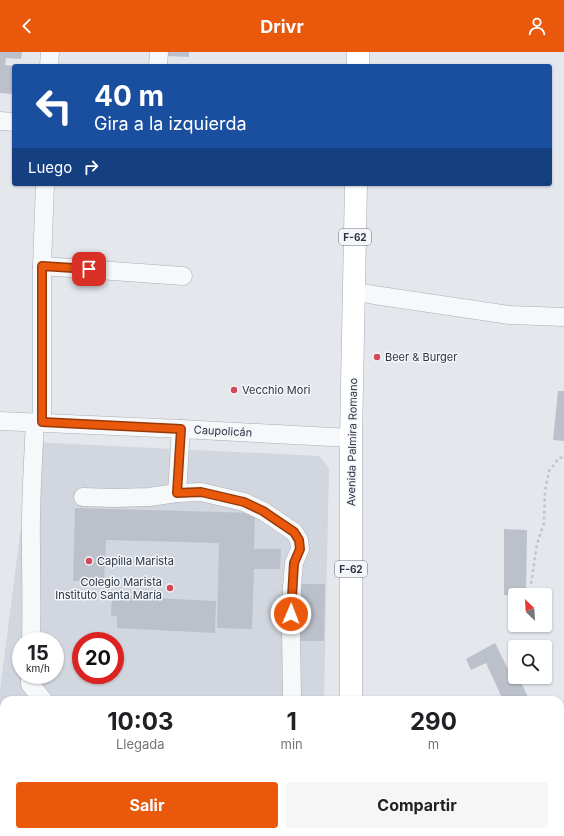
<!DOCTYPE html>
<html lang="es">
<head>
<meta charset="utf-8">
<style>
	body { margin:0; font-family:Inter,sans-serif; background:#f6f6f6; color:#202124; height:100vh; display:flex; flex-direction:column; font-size:15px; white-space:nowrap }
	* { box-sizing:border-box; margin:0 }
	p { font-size:13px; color:#757577 }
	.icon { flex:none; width:22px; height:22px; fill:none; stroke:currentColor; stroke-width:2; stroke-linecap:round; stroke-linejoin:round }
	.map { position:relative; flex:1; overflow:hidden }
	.details { position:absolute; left:0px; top:644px; width:564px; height:140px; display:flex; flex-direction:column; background:#fff; border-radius:12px 12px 0 0; box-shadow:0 1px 3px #0004 }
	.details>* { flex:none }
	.guide { position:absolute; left:12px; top:12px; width:540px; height:122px; border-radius:4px; box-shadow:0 1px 3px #0004; background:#1a4fa0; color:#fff; overflow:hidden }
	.needle { width:26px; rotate:335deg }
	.fabs { position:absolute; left:508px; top:536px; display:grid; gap:8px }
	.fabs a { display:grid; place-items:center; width:44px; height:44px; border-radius:4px; background:#fff; box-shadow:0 1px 3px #0004; font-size:20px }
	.speed { position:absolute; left:12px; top:580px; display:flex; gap:8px; font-size:20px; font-weight:700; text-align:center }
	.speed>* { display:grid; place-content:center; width:52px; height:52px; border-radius:50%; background:#fff; box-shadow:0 1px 3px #0004; line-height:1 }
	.speed small { font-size:10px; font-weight:400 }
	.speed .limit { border:6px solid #d22; background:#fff; color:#111 }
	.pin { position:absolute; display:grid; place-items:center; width:34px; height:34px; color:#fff; margin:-17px; border-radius:8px; box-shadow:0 2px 6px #0006 }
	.me { position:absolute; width:44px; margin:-22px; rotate:1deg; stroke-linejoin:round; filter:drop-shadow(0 0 3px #0008) }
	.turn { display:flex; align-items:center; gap:14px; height:84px; padding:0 16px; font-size:18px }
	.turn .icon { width:52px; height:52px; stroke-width:2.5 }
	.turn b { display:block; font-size:28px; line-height:34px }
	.then { display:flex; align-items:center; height:38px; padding:0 16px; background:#0003; gap:8px; font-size:15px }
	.eta { display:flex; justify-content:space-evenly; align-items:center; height:68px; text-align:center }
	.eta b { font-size:24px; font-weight:700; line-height:28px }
	.primary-button { display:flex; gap:8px; margin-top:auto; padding:8px 16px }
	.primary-button a { flex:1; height:46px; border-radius:4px; background:#ea580c; color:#fff; font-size:16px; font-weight:700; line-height:46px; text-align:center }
	.primary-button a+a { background:#f6f6f6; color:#202124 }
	header { display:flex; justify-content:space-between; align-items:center; height:52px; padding:0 16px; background:#ea580c; color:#fff; font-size:18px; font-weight:700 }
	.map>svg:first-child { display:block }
</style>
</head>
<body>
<header><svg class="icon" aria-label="back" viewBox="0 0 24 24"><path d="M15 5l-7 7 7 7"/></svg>Drivr<svg class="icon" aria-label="person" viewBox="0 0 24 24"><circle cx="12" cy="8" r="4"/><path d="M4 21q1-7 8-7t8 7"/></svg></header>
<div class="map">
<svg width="564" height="784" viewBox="0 0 564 784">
	<rect width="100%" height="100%" fill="#e4e7ec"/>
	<path fill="#d2d6de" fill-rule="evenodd" d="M31,390L319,404L329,416L324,648H4V780H321V784H0V638L20,483L28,439ZM21,589H55V623H21ZM81,589H115V623H81Z"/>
	<g fill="#bbc0ca">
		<polygon points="0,0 22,0 21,7 6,6 5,13 14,14 14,42 0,41"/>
		<polygon points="167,0 189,0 189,5 167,4"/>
		<polygon points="558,339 564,339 564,389 553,388"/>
		<polygon points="75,456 255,461 254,497 281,497 280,517 254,517 252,577 217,576 219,491 106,488 104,530 73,529"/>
		<polygon points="504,477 527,478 526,543 504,543"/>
		<polygon points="294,532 325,532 324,589 293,589"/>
		<polygon points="112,544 216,549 215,581 117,576 117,564 111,564"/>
		<polygon points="495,591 514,629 520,628 528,645 522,648 503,648 486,611 471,618 466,607"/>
	</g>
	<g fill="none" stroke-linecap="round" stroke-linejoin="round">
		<g stroke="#a9aeb7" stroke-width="19">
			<g id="minor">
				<polyline points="49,14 50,0"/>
				<polyline points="158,14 159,0"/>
				<polyline points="0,69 14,70"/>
				<polyline points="42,214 183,224"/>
				<polyline points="354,239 374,243 510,263 564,265"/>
				<polyline points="0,369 181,377 351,386"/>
				<polyline points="42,370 42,214 45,132"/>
				<polyline points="177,441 181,377"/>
				<polyline points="83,445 114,446 149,445 177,441 201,440 244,450 263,459 294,480 299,488 300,497 294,511 292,535 291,575 292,648"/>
				<path d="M31,589C32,557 31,526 31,495C30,453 33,411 35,370"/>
				<polyline points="30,623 30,632 43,648"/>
				<polyline points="276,784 277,780"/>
			</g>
		</g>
		<g stroke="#a3abb8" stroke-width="23">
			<g id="major">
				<polyline points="358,14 358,0"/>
				<polyline points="351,648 351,386 356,132"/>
				<polyline points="356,780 356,784"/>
			</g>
		</g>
		<polyline stroke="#c2c5cb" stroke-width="2.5" stroke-dasharray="3 3" stroke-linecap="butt" points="531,532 537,492 544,471 545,439 549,419 559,406 564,405"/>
		<use href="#minor" stroke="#f7f8fa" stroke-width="18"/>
		<use href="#major" stroke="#fff" stroke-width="22"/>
	</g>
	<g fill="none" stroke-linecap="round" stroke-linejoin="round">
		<g stroke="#983908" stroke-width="10">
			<polyline id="route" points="89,217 42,214 42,370 181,377 177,441 201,440 244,450 263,459 294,480 299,488 300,497 294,511 291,562"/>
		</g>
		<use href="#route" stroke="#ea580c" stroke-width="7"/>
	</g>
	<g fill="#d1495b" stroke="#f4f6f9" stroke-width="1.5">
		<circle cx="377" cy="305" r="4"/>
		<circle cx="234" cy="338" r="4"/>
		<circle cx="89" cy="509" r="4"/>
		<circle cx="170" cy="536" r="4"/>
	</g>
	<g text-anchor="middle" stroke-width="3" stroke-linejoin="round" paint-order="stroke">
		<g fill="#f4f6f9" stroke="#676e7b" stroke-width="1">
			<rect x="339" y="177" width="32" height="16" rx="3"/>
			<rect x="335" y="509" width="32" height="16" rx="3"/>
		</g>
		<g font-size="10" font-weight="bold" fill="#2b3445">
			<text x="355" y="189">F-62</text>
			<text x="351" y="521">F-62</text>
		</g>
		<g font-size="11" fill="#2b3445" stroke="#f4f6f9" text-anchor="start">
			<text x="385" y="309">Beer &amp; Burger</text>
			<text x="242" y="342">Vecchio Mori</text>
			<text x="97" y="513">Capilla Marista</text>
			<text x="162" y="534" text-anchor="end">Colegio Marista<tspan x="162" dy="13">Instituto Santa María</tspan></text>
		</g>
		<g font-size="11" fill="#2b3445" stroke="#f4f6f9">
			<text transform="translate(223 379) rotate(3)" y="4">Caupolicán</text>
			<text transform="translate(352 390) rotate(-89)" y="4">Avenida Palmira Romano</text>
		</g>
	</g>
</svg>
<div class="fabs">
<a><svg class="needle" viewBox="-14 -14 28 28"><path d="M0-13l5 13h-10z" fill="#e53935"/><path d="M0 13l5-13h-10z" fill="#757577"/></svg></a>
<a><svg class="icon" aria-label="search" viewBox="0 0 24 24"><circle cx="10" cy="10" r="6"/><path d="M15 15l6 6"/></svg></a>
</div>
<div class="speed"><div>15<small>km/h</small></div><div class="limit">20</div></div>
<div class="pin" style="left:89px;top:217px;background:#d93025"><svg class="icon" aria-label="arrive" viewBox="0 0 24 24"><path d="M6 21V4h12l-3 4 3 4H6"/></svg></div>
<svg class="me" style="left:291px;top:562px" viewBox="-20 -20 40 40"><circle r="17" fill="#ea580c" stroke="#fff" stroke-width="3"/><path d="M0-11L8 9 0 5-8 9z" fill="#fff"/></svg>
<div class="guide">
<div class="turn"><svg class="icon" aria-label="left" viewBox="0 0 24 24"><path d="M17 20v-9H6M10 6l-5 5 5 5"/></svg><div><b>40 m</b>Gira a la izquierda</div></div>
<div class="then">Luego<svg class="icon" aria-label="right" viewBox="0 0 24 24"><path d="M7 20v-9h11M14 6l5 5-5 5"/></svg></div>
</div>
<section class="details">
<div class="eta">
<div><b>10:03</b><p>Llegada</p></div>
<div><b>1</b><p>min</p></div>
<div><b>290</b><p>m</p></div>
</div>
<div class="primary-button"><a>Salir</a><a>Compartir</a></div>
</section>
</div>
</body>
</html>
